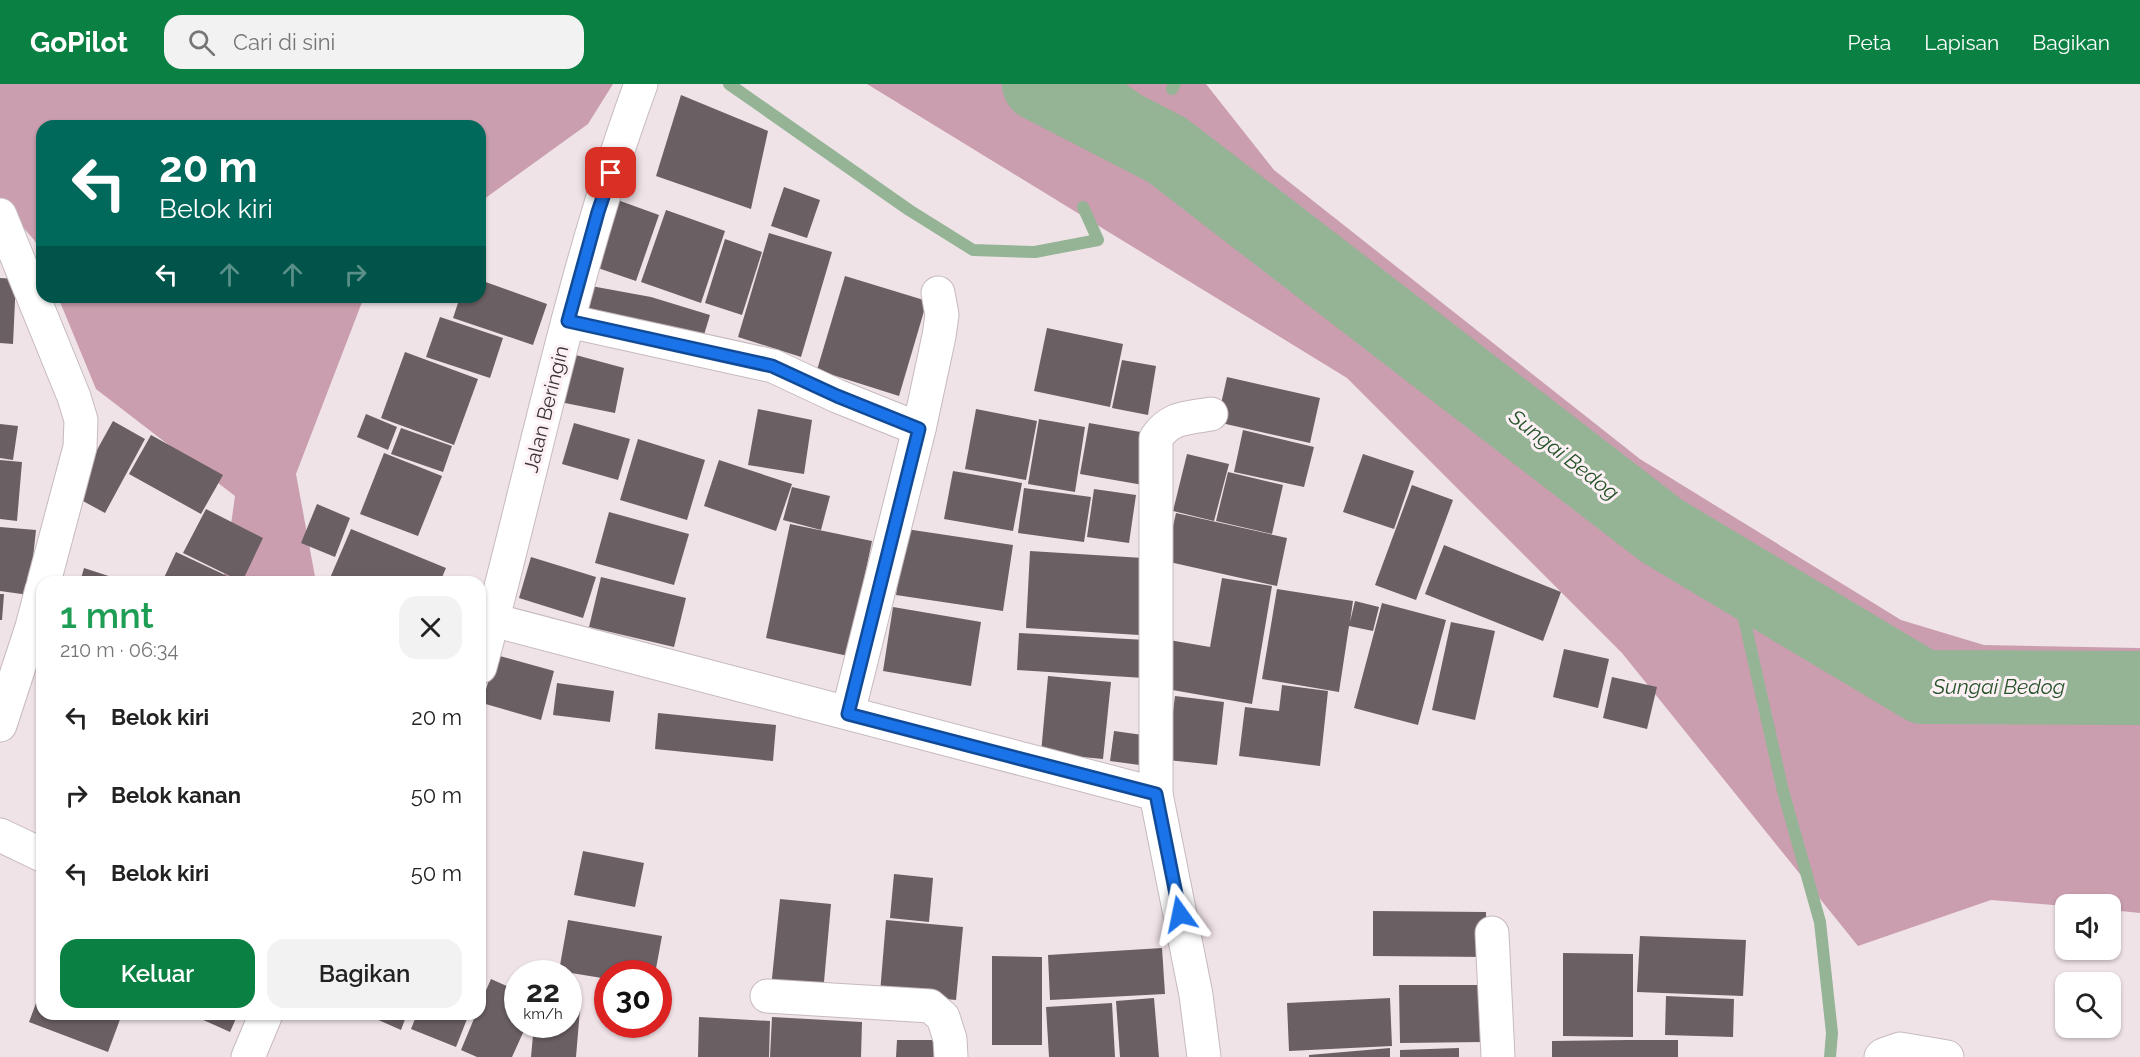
<!DOCTYPE html>
<html lang="id">
<head>
<meta charset="utf-8">
<style>
	body { margin:0; font-family:Raleway,sans-serif; background:#f2f2f2; color:#222; height:100vh; display:flex; flex-direction:column; font-size:22px; white-space:nowrap }
	* { box-sizing:border-box; margin:0 }
	p { font-size:20px; color:#767676 }
	.icon { flex:none; width:33px; height:33px; fill:none; stroke:currentColor; stroke-width:2; stroke-linecap:round; stroke-linejoin:round }
	.map { position:relative; flex:1; overflow:hidden }
	.details { position:absolute; left:36px; top:492px; width:450px; height:444px; display:flex; flex-direction:column; background:#fff; border-radius:18px; box-shadow:0 2px 4px #0004 }
	.details>* { flex:none }
	.banner { position:absolute; left:36px; top:36px; width:450px; height:183px; border-radius:18px; box-shadow:0 2px 4px #0004; background:#00695c; color:#fff; overflow:hidden }
	.controls { position:absolute; left:2055px; top:810px; display:grid; gap:12px }
	.controls a { display:grid; place-items:center; width:66px; height:66px; border-radius:12px; background:#fff; box-shadow:0 2px 4px #0004; font-size:30px }
	.speed { position:absolute; left:504px; top:876px; display:flex; gap:12px; font-size:30px; font-weight:700; text-align:center }
	.speed>* { display:grid; place-content:center; width:78px; height:78px; border-radius:50%; background:#fff; box-shadow:0 2px 4px #0004; line-height:1 }
	.speed small { font-size:15px; font-weight:400 }
	.speed .limit { border:9px solid #d22; background:#fff; color:#111 }
	.pin { position:absolute; display:grid; place-items:center; width:51px; height:51px; color:#fff; margin:-26px; border-radius:12px; box-shadow:0 3px 9px #0006 }
	.me { position:absolute; width:66px; margin:-33px; rotate:348deg; stroke-linejoin:round; filter:drop-shadow(0 0 4px #0008) }
	.turn { display:flex; align-items:center; gap:21px; height:126px; padding:0 24px; font-size:27px }
	.turn .icon { width:78px; height:78px; stroke-width:2.5 }
	.turn b { display:block; font-size:42px; line-height:51px }
	.lanes { display:flex; align-items:center; height:57px; padding:0 24px; background:#0003; justify-content:center; gap:30px; direction:ltr }
	.lanes .off { opacity:.35 }
	.round { display:grid; place-items:center; flex:none; width:63px; height:63px; border-radius:18px; background:#f2f2f2 }
	.summary { display:flex; align-items:center; justify-content:space-between; height:102px; padding:0 24px }
	h1 { font-size:36px; font-weight:600; line-height:45px; color:#1e9e55 }
	.cta { display:flex; gap:12px; margin-top:auto; padding:12px 24px }
	.cta a { flex:1; height:69px; border-radius:18px; background:#0b8043; color:#fff; font-size:24px; font-weight:600; line-height:69px; text-align:center }
	.cta a+a { background:#f2f2f2; color:#222 }
	ul { padding:0; list-style:none }
	li { display:flex; align-items:center; gap:18px; height:78px; padding:0 24px }
	li div { flex:1 }
	li b { display:block; font-size:22px }
	li em { font-style:normal }
	header { display:flex; align-items:center; gap:36px; box-sizing:border-box; height:84px; padding:0 30px; background:#0b8043; color:#fff }
	header strong { font-size:28px }
	nav { display:flex; gap:33px; margin-inline-start:auto; font-size:21px }
	.search { width:420px; height:54px; background:#f2f2f2; display:flex; align-items:center; gap:15px; box-sizing:border-box; padding:0 21px; border-radius:18px; color:#767676; font-size:22px }
	.map>svg:first-child { display:block }
</style>
</head>
<body>
<header>
<strong>GoPilot</strong>
<div class="search"><svg class="icon" aria-label="search" viewBox="0 0 24 24"><circle cx="10" cy="10" r="6"/><path d="M15 15l6 6"/></svg>Cari di sini</div>
<nav><a>Peta</a><a>Lapisan</a><a>Bagikan</a></nav>
</header>
<div class="map">
<svg width="2140" height="973" viewBox="0 0 2140 973">
	<rect width="100%" height="100%" fill="#f0e3e8"/>
	<g fill="#ca9eae">
		<polygon points="0,0 613,0 588,40 480,118 480,42 42,42 42,175 35,157 0,117"/>
		<polygon points="867,0 1206,0 1274,86 1640,375 1901,536 1984,561 2140,564 2140,829 2111,826 2110,820 2066,820 2065,822 1991,816 1858,862 1622,569 1347,294"/>
		<polygon points="58,213 364,213 296,390 316,498 223,498 235,412 96,305"/>
	</g>
	<g fill="none" stroke-linecap="round" stroke-linejoin="round">
		<g stroke="#94b495" stroke-width="12">
			<polyline points="729,0 909,126 973,166 1035,168 1098,156 1083,123"/>
			<polyline points="1115,0 1135,14"/>
			<polyline points="1172,5 1175,0"/>
			<polyline points="1734,490 1783,707 1820,838 1832,949 1830,973"/>
		</g>
		<polyline stroke="#94b495" stroke-width="74" points="1039,0 1167,66 1662,447 1923,603 2140,604"/>
	</g>
	<g fill="#6a5f63">
		<polygon points="681,11 768,47 751,125 656,92"/>
		<polygon points="784,103 820,116 807,154 771,142"/>
		<polygon points="612,114 659,131 636,197 589,181"/>
		<polygon points="666,126 725,147 701,219 641,198"/>
		<polygon points="769,149 832,168 801,273 738,253"/>
		<polygon points="725,155 762,168 742,231 705,219"/>
		<polygon points="845,192 927,217 899,312 817,286"/>
		<polygon points="0,194 16,195 13,260 0,259"/>
		<polygon points="480,196 547,220 533,261 453,234 460,213 480,213"/>
		<polygon points="591,202 651,213 710,231 700,264 581,234"/>
		<polygon points="440,233 503,254 490,294 426,273"/>
		<polygon points="1047,244 1123,260 1110,323 1034,307"/>
		<polygon points="405,268 478,295 454,361 381,334"/>
		<polygon points="572,270 624,284 615,329 560,318"/>
		<polygon points="1122,276 1156,282 1148,331 1112,324"/>
		<polygon points="1227,293 1320,314 1310,359 1217,338"/>
		<polygon points="758,325 812,336 804,390 748,381"/>
		<polygon points="976,325 1037,337 1026,396 965,385"/>
		<polygon points="366,330 397,343 388,366 357,353"/>
		<polygon points="1039,335 1085,343 1075,408 1028,400"/>
		<polygon points="113,337 145,355 105,429 72,411"/>
		<polygon points="574,339 630,355 618,396 562,380"/>
		<polygon points="1089,339 1152,350 1143,401 1080,390"/>
		<polygon points="0,340 18,342 13,376 0,374"/>
		<polygon points="401,344 452,362 443,388 391,370"/>
		<polygon points="1243,346 1314,363 1304,403 1234,388"/>
		<polygon points="151,351 223,391 201,430 129,390"/>
		<polygon points="638,355 705,376 687,436 620,416"/>
		<polygon points="384,369 442,392 418,452 360,430"/>
		<polygon points="1187,370 1229,380 1214,437 1173,427"/>
		<polygon points="1363,370 1414,387 1394,445 1343,428"/>
		<polygon points="0,376 22,378 17,437 0,435"/>
		<polygon points="719,376 792,400 776,447 704,422"/>
		<polygon points="953,387 1022,399 1013,447 944,435"/>
		<polygon points="1228,388 1283,401 1272,450 1216,437"/>
		<polygon points="1412,401 1453,416 1416,516 1375,501"/>
		<polygon points="792,403 830,412 821,446 783,436"/>
		<polygon points="1024,404 1091,413 1084,458 1018,449"/>
		<polygon points="1094,405 1136,411 1129,459 1087,453"/>
		<polygon points="317,420 350,434 335,473 301,459"/>
		<polygon points="206,425 263,454 242,498 183,469"/>
		<polygon points="609,428 689,450 674,501 595,479"/>
		<polygon points="1176,429 1287,454 1277,502 1165,477"/>
		<polygon points="790,440 872,457 848,572 766,554"/>
		<polygon points="0,443 36,446 29,511 0,507"/>
		<polygon points="351,445 446,484 440,498 340,498 330,494"/>
		<polygon points="906,445 1013,461 1003,527 896,511"/>
		<polygon points="1444,461 1561,508 1543,557 1425,510"/>
		<polygon points="1030,467 1143,474 1139,551 1026,544"/>
		<polygon points="176,468 240,498 162,498"/>
		<polygon points="531,473 596,493 583,534 519,514"/>
		<polygon points="84,484 127,498 80,498"/>
		<polygon points="601,493 686,514 674,563 589,543"/>
		<polygon points="1222,494 1272,502 1252,620 1161,604 1169,556 1210,563"/>
		<polygon points="1277,505 1353,517 1350,538 1355,517 1379,523 1373,547 1349,542 1339,608 1262,595"/>
		<polygon points="0,510 4,510 2,536 0,536"/>
		<polygon points="1382,519 1446,536 1418,641 1354,624"/>
		<polygon points="893,523 981,538 971,602 883,587"/>
		<polygon points="1451,538 1495,547 1475,636 1432,626"/>
		<polygon points="1019,549 1146,556 1144,594 1017,586"/>
		<polygon points="1564,565 1609,575 1598,624 1553,613"/>
		<polygon points="496,571 554,587 541,636 482,619"/>
		<polygon points="1048,592 1111,598 1103,675 1041,669"/>
		<polygon points="1612,593 1657,603 1647,645 1603,634"/>
		<polygon points="557,599 614,607 610,638 553,631"/>
		<polygon points="1282,601 1328,607 1320,682 1239,672 1245,623 1279,627"/>
		<polygon points="1175,612 1224,618 1217,681 1167,676"/>
		<polygon points="658,629 776,641 773,677 655,665"/>
		<polygon points="1114,647 1150,652 1147,682 1110,677"/>
		<polygon points="583,767 644,779 635,823 574,811"/>
		<polygon points="894,790 933,794 929,838 890,834"/>
		<polygon points="780,815 831,820 823,909 771,904"/>
		<polygon points="1373,827 1486,828 1486,873 1373,872"/>
		<polygon points="568,836 662,852 655,890 608,890 608,895 559,887"/>
		<polygon points="886,836 963,843 956,916 880,909"/>
		<polygon points="1640,852 1746,856 1743,912 1637,908"/>
		<polygon points="1162,864 1165,910 1050,916 1048,871"/>
		<polygon points="1563,869 1633,870 1633,953 1563,952"/>
		<polygon points="992,872 1042,873 1042,961 992,961"/>
		<polygon points="491,895 518,907 518,940 527,940 512,973 477,973 461,966 476,930 480,930 480,920"/>
		<polygon points="1399,901 1482,901 1483,958 1400,959"/>
		<polygon points="42,903 42,930 122,930 108,968 29,938"/>
		<polygon points="1666,912 1734,915 1733,953 1665,951"/>
		<polygon points="1154,914 1159,973 1120,973 1116,917"/>
		<polygon points="1390,914 1392,962 1289,967 1287,919"/>
		<polygon points="1112,919 1115,973 1049,973 1046,923"/>
		<polygon points="568,924 580,925 576,973 531,973 534,940 568,940"/>
		<polygon points="190,930 238,930 230,948"/>
		<polygon points="365,930 407,930 401,946"/>
		<polygon points="417,930 469,930 456,963 411,945"/>
		<polygon points="699,933 770,937 769,973 698,973"/>
		<polygon points="772,933 862,938 861,973 770,973"/>
		<polygon points="897,956 942,956 942,973 896,973"/>
		<polygon points="1628,956 1678,956 1678,973 1552,973 1552,957"/>
		<polygon points="1390,964 1390,973 1309,973 1309,971"/>
		<polygon points="1459,964 1459,973 1400,973 1400,966"/>
	</g>
	<g fill="none" stroke-linecap="round" stroke-linejoin="round">
		<g stroke="#c6babe" stroke-width="35">
			<g id="minor">
				<polyline points="0,131 74,313 81,336 80,363 44,498"/>
				<polyline points="568,237 773,282 837,312 919,345"/>
				<polyline points="493,536 1156,710 1196,911 1204,973"/>
				<path d="M480,583C533,389 571,190 641,0"/>
				<polyline points="848,629 919,345 939,252 942,231 938,209"/>
				<polyline points="0,641 32,543 42,505"/>
				<path d="M1156,710V354C1170,333 1187,334 1211,330"/>
				<polyline points="0,751 42,771"/>
				<polyline points="1492,849 1498,973"/>
				<polyline points="767,912 930,922 943,933 950,955 951,973"/>
				<polyline points="248,973 266,930"/>
				<polyline points="1881,973 1883,971 1900,965 1947,973"/>
			</g>
		</g>
		<use href="#minor" stroke="#fff" stroke-width="33"/>
	</g>
	<g fill="none" stroke-linecap="round" stroke-linejoin="round">
		<g stroke="#114b97" stroke-width="15">
			<polyline id="route" points="611,89 598,128 568,237 772,282 837,312 919,345 848,630 1156,710 1180,830"/>
		</g>
		<use href="#route" stroke="#1a73e8" stroke-width="10"/>
	</g>
	<g text-anchor="middle" stroke-width="6" stroke-linejoin="round" paint-order="stroke">
		<g font-size="20" fill="#393436" stroke="#fdf0f5">
			<text transform="translate(546 325) rotate(-76)" y="7">Jalan Beringin</text>
		</g>
		<g font-size="21" font-style="italic" fill="#26542a" stroke="#fdf0f5">
			<text transform="translate(1564 371) rotate(38)" y="7">Sungai Bedog</text>
			<text x="1999" y="610">Sungai Bedog</text>
		</g>
	</g>
</svg>
<div class="controls">
<a><svg class="icon" aria-label="sound" viewBox="0 0 24 24"><path d="M4 9h4l5-4v14l-5-4H4zM17 9q2 3 0 6"/></svg></a>
<a><svg class="icon" aria-label="search" viewBox="0 0 24 24"><circle cx="10" cy="10" r="6"/><path d="M15 15l6 6"/></svg></a>
</div>
<div class="speed"><div>22<small>km/h</small></div><div class="limit">30</div></div>
<div class="pin" style="left:611px;top:89px;background:#d93025"><svg class="icon" aria-label="arrive" viewBox="0 0 24 24"><path d="M6 21V4h12l-3 4 3 4H6"/></svg></div>
<svg class="me" style="left:1180px;top:830px" viewBox="-20 -20 40 40"><path d="M0-17L14 15 0 8-14 15z" fill="#1a73e8" stroke="#fff" stroke-width="4"/></svg>
<div class="banner">
<div class="turn"><svg class="icon" aria-label="left" viewBox="0 0 24 24"><path d="M17 20v-9H6M10 6l-5 5 5 5"/></svg><div><b>20 m</b>Belok kiri</div></div>
<div class="lanes"><svg class="icon" aria-label="left" viewBox="0 0 24 24"><path d="M17 20v-9H6M10 6l-5 5 5 5"/></svg><svg class="icon off" aria-label="ahead" viewBox="0 0 24 24"><path d="M12 20V5M6 11l6-6 6 6"/></svg><svg class="icon off" aria-label="ahead" viewBox="0 0 24 24"><path d="M12 20V5M6 11l6-6 6 6"/></svg><svg class="icon off" aria-label="right" viewBox="0 0 24 24"><path d="M7 20v-9h11M14 6l5 5-5 5"/></svg></div>
</div>
<section class="details">
<div class="summary"><div><h1>1 mnt</h1><p>210 m · 06:34</p></div><a class="round"><svg class="icon" aria-label="close" viewBox="0 0 24 24"><path d="M6 6l12 12M18 6L6 18"/></svg></a></div>
<ul>
<li><svg class="icon" aria-label="left" viewBox="0 0 24 24"><path d="M17 20v-9H6M10 6l-5 5 5 5"/></svg><div><b>Belok kiri</b></div><em>20 m</em></li>
<li><svg class="icon" aria-label="right" viewBox="0 0 24 24"><path d="M7 20v-9h11M14 6l5 5-5 5"/></svg><div><b>Belok kanan</b></div><em>50 m</em></li>
<li><svg class="icon" aria-label="left" viewBox="0 0 24 24"><path d="M17 20v-9H6M10 6l-5 5 5 5"/></svg><div><b>Belok kiri</b></div><em>50 m</em></li>
</ul>
<div class="cta"><a>Keluar</a><a>Bagikan</a></div>
</section>
</div>
</body>
</html>
